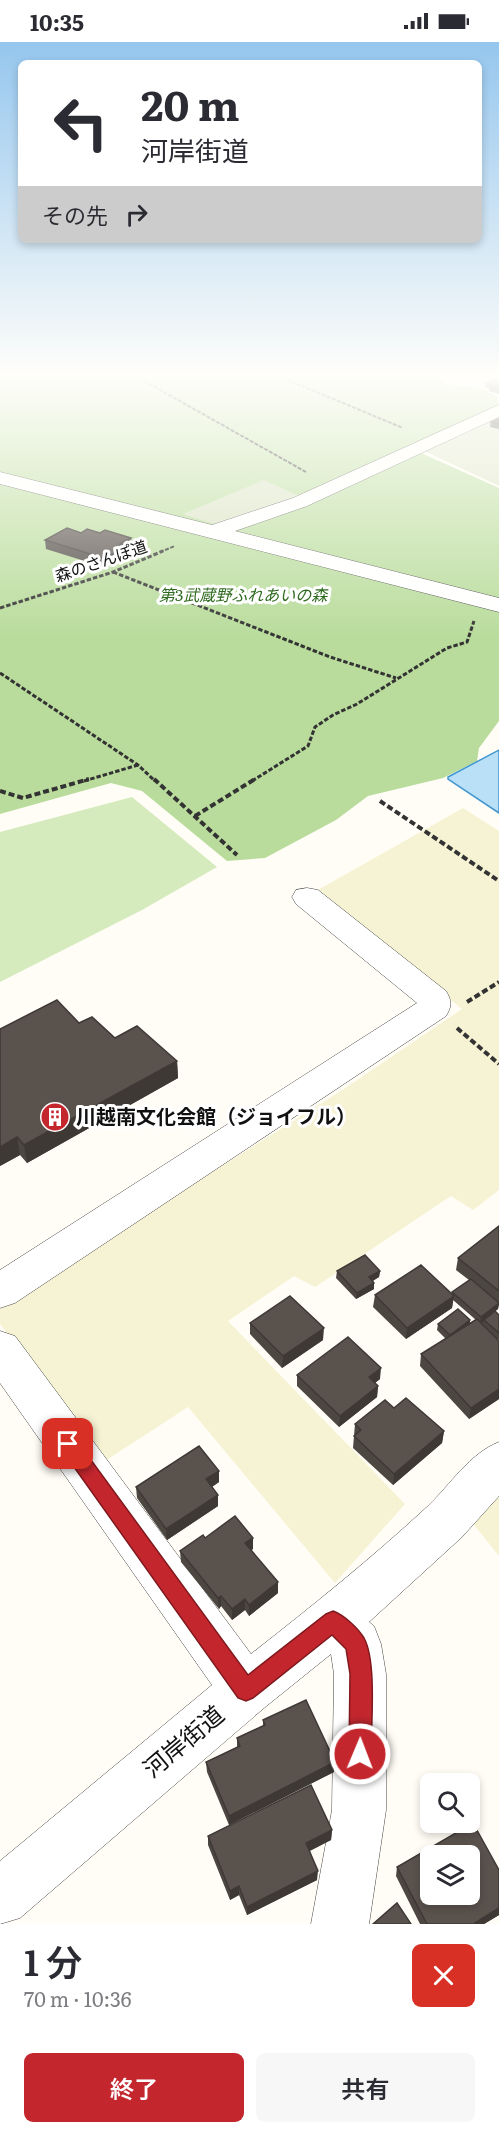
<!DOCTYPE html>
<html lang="ja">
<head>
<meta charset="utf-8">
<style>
	body { margin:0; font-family:Literata,"Noto Sans JP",serif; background:#f7f7f7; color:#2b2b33; height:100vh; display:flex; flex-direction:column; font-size:22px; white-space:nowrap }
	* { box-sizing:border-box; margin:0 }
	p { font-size:20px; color:#7c7c81 }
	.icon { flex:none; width:33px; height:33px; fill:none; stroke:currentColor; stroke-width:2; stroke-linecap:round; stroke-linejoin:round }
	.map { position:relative; height:1882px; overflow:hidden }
	.sheet { display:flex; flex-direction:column; background:#fff; flex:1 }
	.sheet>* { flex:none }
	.top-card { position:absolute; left:18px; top:18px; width:464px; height:183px; border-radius:9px; box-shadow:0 3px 9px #0003; background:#fff; color:#2b2b33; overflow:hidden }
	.controls { position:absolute; left:420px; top:1731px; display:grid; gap:12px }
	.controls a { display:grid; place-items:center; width:60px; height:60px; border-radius:9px; background:#fff; box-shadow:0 3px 9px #0003; font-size:30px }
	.pin { position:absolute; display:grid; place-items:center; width:51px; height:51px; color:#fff; margin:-26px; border-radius:12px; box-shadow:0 3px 9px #0006 }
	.me { position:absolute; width:66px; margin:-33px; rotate:1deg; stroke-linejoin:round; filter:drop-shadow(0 0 4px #0008) }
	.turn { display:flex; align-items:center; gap:21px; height:126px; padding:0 24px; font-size:27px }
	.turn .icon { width:78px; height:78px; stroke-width:2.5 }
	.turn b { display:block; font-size:42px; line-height:51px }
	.then { display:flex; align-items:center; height:57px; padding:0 24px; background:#0003; gap:12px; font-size:22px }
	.round { display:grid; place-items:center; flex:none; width:63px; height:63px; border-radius:9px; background:#f7f7f7 }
	.overview { display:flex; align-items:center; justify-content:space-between; height:102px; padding:0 24px }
	h1 { font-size:36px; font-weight:600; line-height:45px }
	.cta { display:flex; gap:12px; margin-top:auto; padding:12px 24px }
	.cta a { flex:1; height:69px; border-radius:9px; background:#c4262e; color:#fff; font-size:24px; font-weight:600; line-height:69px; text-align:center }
	.cta a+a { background:#f7f7f7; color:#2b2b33 }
	.status { display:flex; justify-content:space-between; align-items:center; height:42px; padding:0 30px; background:#fff; direction:ltr }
	.status svg { height:16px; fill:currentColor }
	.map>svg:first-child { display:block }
</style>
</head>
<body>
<div class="status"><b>10:35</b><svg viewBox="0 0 49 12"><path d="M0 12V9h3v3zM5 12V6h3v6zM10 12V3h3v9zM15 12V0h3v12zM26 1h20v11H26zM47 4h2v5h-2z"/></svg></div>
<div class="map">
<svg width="499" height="1882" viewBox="0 0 499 1882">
	<rect width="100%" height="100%" fill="#fffdf5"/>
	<g fill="#f6f3d4">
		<polygon points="463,766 499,789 499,1148 473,1168 451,1154 315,1245 294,1234 228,1279 405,1462 335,1541 188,1365 105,1419 0,1282 0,1264 344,1047 462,967 316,849"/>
		<polygon points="499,1450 499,1514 471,1479"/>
	</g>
	<polygon fill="#d5ebbd" points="132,755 217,825 142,868 0,940 0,790"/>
	<polygon fill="#b9dc9c" points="0,331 445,331 435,334 445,342 481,346 497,354 499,363 410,406 499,446 499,679 479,706 477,719 443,736 368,754 336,778 265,816 227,819 142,749 111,741 0,772"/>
	<g fill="#d9e3c4">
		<polygon points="499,371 499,444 420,407"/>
		<polygon points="264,438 301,455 221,484 183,472"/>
	</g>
	<polygon fill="#b9e0f7" stroke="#3f96cf" stroke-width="1.5" points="499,708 499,771 448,737 448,735"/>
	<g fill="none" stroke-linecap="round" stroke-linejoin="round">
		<g stroke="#444" stroke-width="1">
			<g id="minor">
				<polygon points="499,363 499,375 307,464 235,489 499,556 499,570 0,442 0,430 212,483 293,456"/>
				<path d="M307,846L318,848L446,949C452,959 452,964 446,974L15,1261L0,1266V1228L417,961L296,862L292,855L296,848Z"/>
				<path d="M0,1289L15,1294L251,1612C311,1565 372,1516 428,1464C451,1442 469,1412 499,1400V1454L462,1495L369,1580L374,1584L381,1602L386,1632V1768L369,1882H311L332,1768L334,1632L331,1612L264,1666L20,1876L0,1882V1819L212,1643L0,1341Z"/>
			</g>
		</g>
		<g stroke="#333" stroke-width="2" stroke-dasharray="4 1.5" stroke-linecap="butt">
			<polyline points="130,331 306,430"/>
			<polyline points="271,331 403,386"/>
			<polyline points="160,510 175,504"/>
		</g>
		<g stroke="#333" stroke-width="3" stroke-dasharray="4.5 2" stroke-linecap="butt">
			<polyline points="113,530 330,615 396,636"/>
			<polyline points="0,566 113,530 163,509"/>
			<polyline points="0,631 138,723 155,739"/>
			<polyline points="84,739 138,723"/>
			<polyline points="252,739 308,704 315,685 333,673 357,662 447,606 467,600 474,579"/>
		</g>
		<g stroke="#333" stroke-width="4" stroke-dasharray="6 3" stroke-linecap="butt">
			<polyline points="154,737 237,813"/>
			<polyline points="0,749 23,756 89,737"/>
			<polyline points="380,759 499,839"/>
			<polyline points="195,774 255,737"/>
			<polyline points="467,960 499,940"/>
			<polyline points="457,986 499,1022"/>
		</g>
		<use href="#minor" fill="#fff" fill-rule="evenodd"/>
	</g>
	<g fill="#4d4742">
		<polygon points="499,338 499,352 489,349 489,346 485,345 486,341"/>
		<polygon points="499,376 499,387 490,385 491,380"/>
		<polygon points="81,491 100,491 131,496 132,514 104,525 46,507 45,498"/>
		<polygon points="79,981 115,996 177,1019 178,1036 27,1121 20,1113 0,1124"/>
		<polygon points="499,1184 499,1262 498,1267 495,1269 499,1273 499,1297 498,1298 488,1288 499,1299 499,1357 469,1377 420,1324 421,1312 446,1297 437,1288 438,1282 470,1278 470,1281 476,1278 453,1258 452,1266 406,1297 373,1265 375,1253 452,1253 452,1250 469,1238 456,1228 458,1216"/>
		<polygon points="337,1229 380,1229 379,1235 373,1239 374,1241 374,1247 356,1257 336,1236"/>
		<polygon points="250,1281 323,1298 282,1326 250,1292"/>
		<polygon points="297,1333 380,1337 375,1341 378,1344 377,1355 339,1385 297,1344"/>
		<polygon points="394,1366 444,1389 442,1401 393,1443 353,1406 355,1382"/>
		<polygon points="219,1440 212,1445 218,1453 218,1464 167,1498 137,1456 136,1445"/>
		<polygon points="205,1496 253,1496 253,1507 251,1508 278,1551 249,1574 245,1568 232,1578 221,1564 219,1567 181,1520 180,1509"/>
		<polygon points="263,1678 334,1730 229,1783 207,1730 206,1720 237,1705 237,1696 263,1684"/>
		<polygon points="332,1788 331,1798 309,1809 317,1838 247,1873 239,1853 230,1858 208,1803 208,1794"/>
		<polygon points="397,1825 499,1828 499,1873 484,1882 420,1882 396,1834"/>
	</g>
	<g fill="#3f3936">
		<polygon points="131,496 132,514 104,525 103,516 120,502"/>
		<polygon points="177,1019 178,1036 27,1121 24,1103"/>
		<polygon points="17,1095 20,1113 0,1124 0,1105"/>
		<polygon points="380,1229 379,1235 368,1241 369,1235"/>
		<polygon points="374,1241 374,1247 356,1257 357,1251"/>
		<polygon points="454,1254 452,1266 406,1297 407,1286"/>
		<polygon points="499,1261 498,1267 480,1282 481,1275"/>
		<polygon points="470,1278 469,1284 449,1299 450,1293"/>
		<polygon points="324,1286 323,1298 282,1326 283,1314"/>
		<polygon points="381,1326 380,1337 368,1346 369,1335"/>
		<polygon points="378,1344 377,1355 339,1385 340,1374"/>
		<polygon points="499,1347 499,1357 469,1377 471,1366"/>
		<polygon points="444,1389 442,1401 393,1443 394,1432"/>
		<polygon points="219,1429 219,1440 207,1448 206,1437"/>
		<polygon points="218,1453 218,1464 167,1498 166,1487"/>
		<polygon points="253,1496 253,1507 246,1512 245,1501"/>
		<polygon points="278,1540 278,1551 249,1574 249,1563"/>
		<polygon points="221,1554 221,1564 219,1567 218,1556"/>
		<polygon points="245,1557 245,1568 232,1578 232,1567"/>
		<polygon points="335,1720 334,1730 229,1783 229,1774"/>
		<polygon points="332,1788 331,1798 306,1811 306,1801"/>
		<polygon points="318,1829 317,1838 247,1873 247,1865"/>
		<polygon points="239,1844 239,1853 230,1858 230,1849"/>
		<polygon points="499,1866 499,1873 484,1882 474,1882 475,1881"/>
	</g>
	<g fill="#5a524d" stroke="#3f3936" stroke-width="1.5" fill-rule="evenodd">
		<polygon points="496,337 499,338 499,348 489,344 493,343 486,341"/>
		<polygon points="499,376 499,382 491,380"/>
		<polygon points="67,486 81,491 87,487 100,491 105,488 131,496 120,502 131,505 103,516 45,498"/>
		<polygon points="57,958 79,981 92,975 115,996 137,984 177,1019 24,1103 17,1095 0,1105 0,987"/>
		<polygon points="499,1184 499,1249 458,1216"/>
		<polygon points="365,1213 380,1229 369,1235 374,1241 357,1251 337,1229"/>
		<polygon points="421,1223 454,1254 407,1286 375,1253"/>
		<polygon points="471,1237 499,1261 481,1275 452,1250"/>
		<polygon points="290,1254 324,1286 283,1314 250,1281"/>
		<polygon points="458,1267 470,1278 450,1293 438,1282"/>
		<polygon points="495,1269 499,1273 499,1291 484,1278"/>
		<polygon points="477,1277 499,1299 499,1347 471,1366 421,1312"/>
		<polygon points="348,1295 381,1326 369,1335 378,1344 340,1374 297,1333"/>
		<polygon points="406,1356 444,1389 394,1432 354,1394 361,1388 355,1382 385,1358 394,1366"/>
		<polygon points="199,1404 219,1429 206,1437 218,1453 166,1487 136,1445"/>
		<polygon points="235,1474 253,1496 245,1501 278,1540 249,1563 245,1557 232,1567 221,1554 218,1556 180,1509 203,1493 205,1496"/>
		<polygon points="306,1658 335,1720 229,1774 206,1720 240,1704 237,1696 265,1683 263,1678"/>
		<polygon points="311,1743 332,1788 306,1801 318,1829 247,1865 239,1844 230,1849 208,1794"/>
		<path d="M473,1781L499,1828V1866L475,1881V1882H427L397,1825ZM430,1814H470V1852H430Z"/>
		<polygon points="397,1861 411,1882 373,1882"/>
	</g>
	<linearGradient id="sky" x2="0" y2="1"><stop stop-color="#95c6ee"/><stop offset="0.56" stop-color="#fffefa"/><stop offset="1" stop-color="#fffefa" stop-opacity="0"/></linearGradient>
	<rect width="499" height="595" fill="url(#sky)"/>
	<path fill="#c4262e" stroke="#7f191e" stroke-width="1.5" d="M68,1393L75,1396L248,1633L326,1572L333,1569C344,1573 358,1586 364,1596C377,1619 371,1684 371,1712L368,1720L360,1723L352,1720L349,1712L350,1632L346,1607L332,1593L253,1656L246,1659L238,1656L62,1408L59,1402L62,1396Z"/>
	<defs>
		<g id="building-disc" transform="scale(1.5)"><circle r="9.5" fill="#c4262e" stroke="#fff"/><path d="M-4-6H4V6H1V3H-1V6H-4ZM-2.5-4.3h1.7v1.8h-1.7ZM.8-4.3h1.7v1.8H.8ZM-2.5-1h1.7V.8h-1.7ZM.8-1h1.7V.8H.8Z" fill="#fff"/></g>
	</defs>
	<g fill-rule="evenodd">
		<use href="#building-disc" x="55" y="1075"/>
	</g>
	<g text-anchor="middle" stroke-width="6" stroke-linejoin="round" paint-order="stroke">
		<g font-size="16" fill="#111" stroke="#fff">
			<text transform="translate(101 519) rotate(-19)" y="6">森のさんぽ道</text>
		</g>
		<g font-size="16" font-style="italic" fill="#2f6b1f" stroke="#fff">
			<text x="243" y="559">第3武蔵野ふれあいの森</text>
		</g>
		<g font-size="20" font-weight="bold" fill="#111" stroke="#fff" text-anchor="start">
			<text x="76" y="1082">川越南文化会館（ジョイフル）</text>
		</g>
		<g font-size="24" fill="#111" stroke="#fff">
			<text transform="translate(184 1700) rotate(-40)" y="8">河岸街道</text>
		</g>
	</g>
</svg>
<div class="controls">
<a><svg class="icon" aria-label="search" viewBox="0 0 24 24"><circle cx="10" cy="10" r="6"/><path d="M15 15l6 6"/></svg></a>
<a><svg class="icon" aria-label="layers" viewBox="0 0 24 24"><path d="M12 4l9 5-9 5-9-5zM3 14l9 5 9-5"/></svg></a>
</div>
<div class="pin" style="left:68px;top:1402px;background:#d93025"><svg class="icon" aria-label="arrive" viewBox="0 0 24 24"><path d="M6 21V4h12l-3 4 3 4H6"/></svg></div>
<svg class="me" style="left:360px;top:1712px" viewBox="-20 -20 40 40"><circle r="17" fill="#c4262e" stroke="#fff" stroke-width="3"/><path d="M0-11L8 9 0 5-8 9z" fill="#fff"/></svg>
<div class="top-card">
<div class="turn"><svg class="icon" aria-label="left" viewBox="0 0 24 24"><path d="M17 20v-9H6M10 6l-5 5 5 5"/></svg><div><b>20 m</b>河岸街道</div></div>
<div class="then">その先<svg class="icon" aria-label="right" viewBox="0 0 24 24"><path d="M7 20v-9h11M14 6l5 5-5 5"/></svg></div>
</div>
</div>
<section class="sheet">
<div class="overview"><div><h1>1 分</h1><p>70 m · 10:36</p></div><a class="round" style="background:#d93025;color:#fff"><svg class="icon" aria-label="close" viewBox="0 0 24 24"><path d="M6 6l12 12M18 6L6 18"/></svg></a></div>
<div class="cta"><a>終了</a><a>共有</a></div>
</section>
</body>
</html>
